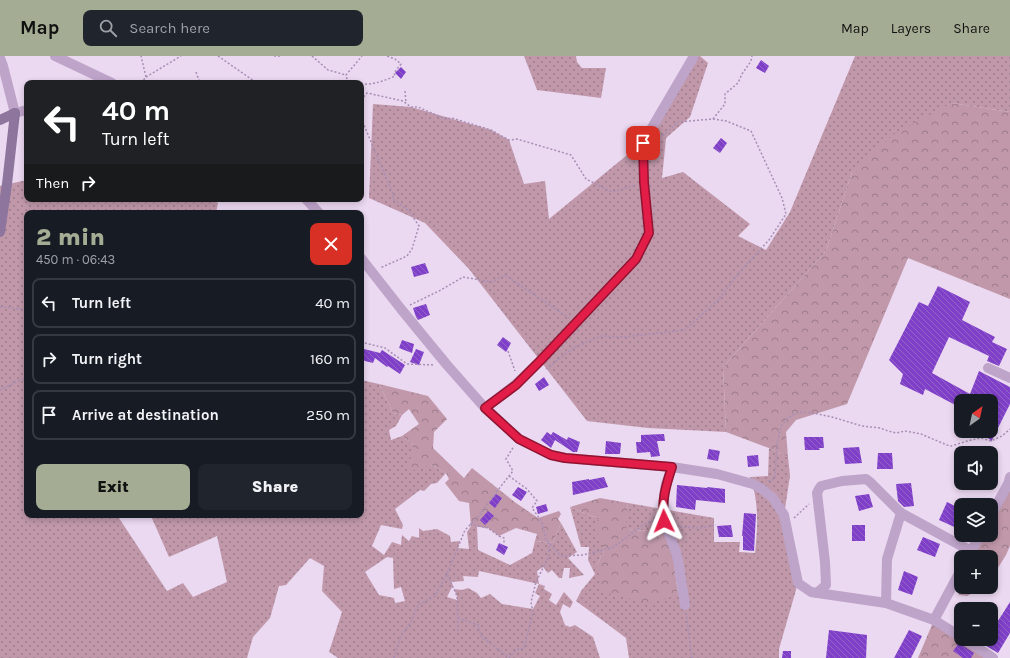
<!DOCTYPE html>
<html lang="en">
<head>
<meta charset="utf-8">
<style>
	body { margin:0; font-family:Karla,sans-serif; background:#20242c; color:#f1f3f6; height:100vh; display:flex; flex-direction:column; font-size:15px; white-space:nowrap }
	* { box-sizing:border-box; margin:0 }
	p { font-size:13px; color:#9ea1a6 }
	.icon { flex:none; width:22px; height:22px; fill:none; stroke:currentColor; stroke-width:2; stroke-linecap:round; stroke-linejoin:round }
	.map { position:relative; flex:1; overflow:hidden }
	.panel { position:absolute; left:24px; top:154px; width:340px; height:308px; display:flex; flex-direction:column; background:#171b24; border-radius:8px; box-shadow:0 2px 6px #0003 }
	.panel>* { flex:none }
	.top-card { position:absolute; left:24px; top:24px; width:340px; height:122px; border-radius:8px; box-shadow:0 2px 6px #0003; background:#202124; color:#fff; overflow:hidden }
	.needle { width:26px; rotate:33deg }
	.tools { position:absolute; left:954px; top:338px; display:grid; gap:8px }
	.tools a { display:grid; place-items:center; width:44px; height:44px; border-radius:8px; background:#171b24; box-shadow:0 2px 6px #0003; font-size:20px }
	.pin { position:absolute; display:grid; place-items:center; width:34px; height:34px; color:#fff; margin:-17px; border-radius:8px; box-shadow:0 2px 6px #0006 }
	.me { position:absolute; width:44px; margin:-22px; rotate:358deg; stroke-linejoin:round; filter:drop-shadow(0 0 3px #0008) }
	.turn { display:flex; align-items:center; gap:14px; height:84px; padding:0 12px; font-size:18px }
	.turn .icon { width:52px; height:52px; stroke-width:2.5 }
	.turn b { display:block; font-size:28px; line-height:34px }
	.then { display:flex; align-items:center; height:38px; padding:0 12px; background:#0003; gap:8px; font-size:15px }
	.round { display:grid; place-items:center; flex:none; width:42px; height:42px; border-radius:8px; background:#20242c }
	.headline { display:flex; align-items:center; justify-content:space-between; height:68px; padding:0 12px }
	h1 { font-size:24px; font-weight:800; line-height:30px; color:#a4ad93 }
	.action { display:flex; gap:8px; margin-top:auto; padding:8px 12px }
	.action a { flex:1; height:46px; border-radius:8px; background:#a4ad93; color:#111; font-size:16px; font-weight:800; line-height:46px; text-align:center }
	.action a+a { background:#20242c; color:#f1f3f6 }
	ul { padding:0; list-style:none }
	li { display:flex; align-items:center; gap:12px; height:50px; margin:0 8px 6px; padding:0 4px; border:2px solid #363941; border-radius:8px }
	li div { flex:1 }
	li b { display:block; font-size:15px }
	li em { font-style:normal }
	header { display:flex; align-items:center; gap:24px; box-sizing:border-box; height:56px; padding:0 20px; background:#a4ad93; color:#111 }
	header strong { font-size:19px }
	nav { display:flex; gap:22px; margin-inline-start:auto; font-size:14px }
	.search { width:280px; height:36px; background:#20242c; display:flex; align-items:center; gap:10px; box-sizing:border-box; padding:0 14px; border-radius:8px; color:#9ea1a6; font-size:15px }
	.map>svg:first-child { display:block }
</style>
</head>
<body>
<header>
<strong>Map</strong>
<div class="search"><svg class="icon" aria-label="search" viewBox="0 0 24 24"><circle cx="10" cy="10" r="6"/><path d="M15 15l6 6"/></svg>Search here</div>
<nav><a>Map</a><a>Layers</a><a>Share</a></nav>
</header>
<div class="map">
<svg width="1010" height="602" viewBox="0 0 1010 602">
	<defs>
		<pattern id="grass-dots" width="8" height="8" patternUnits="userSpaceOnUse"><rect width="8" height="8" fill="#c098aa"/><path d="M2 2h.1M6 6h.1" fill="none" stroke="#9c7c8b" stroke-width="1.8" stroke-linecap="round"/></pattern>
		<pattern id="forest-crowns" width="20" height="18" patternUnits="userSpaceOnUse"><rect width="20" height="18" fill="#c098aa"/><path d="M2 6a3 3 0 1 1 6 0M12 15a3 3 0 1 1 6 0" fill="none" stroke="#9c7c8b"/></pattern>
		<pattern id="building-back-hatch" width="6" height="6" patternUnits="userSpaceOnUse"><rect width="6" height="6" fill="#7f3fc8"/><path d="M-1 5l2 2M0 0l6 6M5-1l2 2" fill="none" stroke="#9265c6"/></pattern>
	</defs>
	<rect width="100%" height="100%" fill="#ebd8f1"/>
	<g fill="url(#grass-dots)" fill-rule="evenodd">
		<polygon points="524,0 576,0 577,6 582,12 606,12 601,42 537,34"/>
		<polygon points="694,0 700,0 708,7 690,61 666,82 662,122 683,116 750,168 738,180 766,194 790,156 855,0 1010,0 1010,56 952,47 852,116 826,195 723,311 726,376 648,372 587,365 469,213 425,167 369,142 373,48 411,51 491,74 509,84 524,128 545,125 549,163 643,86"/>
		<path d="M27,124V143H211L218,147L216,157H27V459H117L167,535L183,527L193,541L227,526L217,480L169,501L151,460L152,459H361V324L379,328L393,357L402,359L396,370L389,374L391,384L402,380L414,389L431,409L446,417L437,427L431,428L424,435L420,434L395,453L403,469L402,473L381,469L372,490L384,499L392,486L401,489L402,479L409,485L412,480L419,482V472L423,475L437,473L450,480L451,486L460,485L458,492L469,493L467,476L471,470H477L478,494L510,509L532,497L535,485L553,487L561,467L577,496L568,502L584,519L569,522L570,512H564L562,522H559L552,514L548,517L543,511L537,515L539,528L545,530L544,533L552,538L549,544L556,549L564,536L573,546L570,552L563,548L560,556L565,569L570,571L575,569L593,581L600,602H338L329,596L342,556L322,535L324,510L310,502L286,529L279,530L270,562L253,581L247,602H0V130ZM387,501L393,502L394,533L401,531L405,545L395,547L394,542L379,539L365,516ZM479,515L539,528L535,537L540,540L533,553L502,548L490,538L481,542L477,537L468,532L462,534L454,533L457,540V544L447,541L453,529L451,526L464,525L463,520L478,521Z"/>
		<path d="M769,392L788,401L790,420L784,459L798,527L779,593V602H629L626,582L606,567L576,545L581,535L595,518L588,504L589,491H581L570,451L591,460L601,462L605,493L597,509L678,539L676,496L647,475L625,473L628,447L714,462V486H740L739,496L755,497C758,472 759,444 750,421L768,420Z"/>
	</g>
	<g fill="url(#forest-crowns)">
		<polygon points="952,47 1010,56 1010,243 908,202 847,348 796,364 786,376 788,401 769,392 726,376 723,311 826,195 852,116 894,78"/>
		<polygon points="379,328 428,340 447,363 434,376 433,392 464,422 472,412 516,447 538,462 559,455 561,458 558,463 561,467 553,487 535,485 537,478 516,472 499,480 488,472 471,470 469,447 459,445 445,427 449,423 446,417 431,409 407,416 414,389 402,380 419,368 409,353 402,359 393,357"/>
		<polygon points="1010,433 1010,490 1006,499 991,523 991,501 971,501 984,479 991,479 991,464 1000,452"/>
		<polygon points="600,442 628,447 626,473 646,475 647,470 661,467 673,497 678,539 649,547 602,536 597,509 605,493 593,469 600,462 591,460 570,451"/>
		<polygon points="961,519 961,531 984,531 967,540 959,539 957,530"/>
		<polygon points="934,564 993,602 918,602"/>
	</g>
	<g fill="url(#building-back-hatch)">
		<polygon points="761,4 769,10 765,17 756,12"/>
		<polygon points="401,11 406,16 401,23 395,17"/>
		<polygon points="721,82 727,87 720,97 713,92"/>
		<polygon points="425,207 429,217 414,221 411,211"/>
		<polygon points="938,230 970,246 962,264 995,281 992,286 1007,293 999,310 987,305 989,300 949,281 932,317 970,338 979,315 1010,331 1010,348 991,386 991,384 974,375 991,375 991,345 961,345 961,352 925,333 923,339 900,328 903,318 889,304 919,246 928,250"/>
		<polygon points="426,248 430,259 418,264 416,261 413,252"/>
		<polygon points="503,281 511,287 506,296 497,289"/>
		<polygon points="402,284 414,288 412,297 399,292"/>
		<polygon points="364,293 380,297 382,294 405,309 400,318 388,310 387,311 375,302 373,307 361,304"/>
		<polygon points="416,293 424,296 419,309 410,306"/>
		<polygon points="544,321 549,329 539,335 535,328"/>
		<polygon points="547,376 551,379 553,376 567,384 568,381 580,386 577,396 573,396 555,384 551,392 550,391 541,384"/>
		<polygon points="664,378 665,385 657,385 660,400 651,401 650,396 637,397 636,386 641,386 641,379"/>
		<polygon points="804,381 823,381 824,392 819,392 820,394 805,394"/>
		<polygon points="606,385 621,387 620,398 605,398"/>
		<polygon points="859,391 862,407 845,408 843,392"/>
		<polygon points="709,393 720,395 718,405 707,403"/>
		<polygon points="878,397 892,397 893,413 877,413"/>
		<polygon points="758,399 759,410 748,411 747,400"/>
		<polygon points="604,421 608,431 573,439 572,426 589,423 589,424"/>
		<polygon points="911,427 914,450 904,451 898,445 896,428"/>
		<polygon points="677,429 707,432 707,431 725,433 725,447 696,444 695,454 676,451"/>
		<polygon points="518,431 527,436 521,445 512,439"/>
		<polygon points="496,438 502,442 495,452 489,447"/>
		<polygon points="869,438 873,451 859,455 855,440"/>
		<polygon points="947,446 961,453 961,474 939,464"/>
		<polygon points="546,448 548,455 538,458 536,451"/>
		<polygon points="488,455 494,460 485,469 480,464"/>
		<polygon points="744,457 756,458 754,495 743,494 743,480 742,480"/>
		<polygon points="731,469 733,481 719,481 717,470"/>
		<rect x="852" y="469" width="13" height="16"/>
		<polygon points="923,481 940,488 935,501 917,494"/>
		<polygon points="499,487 508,491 504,499 496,494"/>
		<polygon points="904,515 918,521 912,539 898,534"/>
		<polygon points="1010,546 1010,577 998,597 983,588 987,583 991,583 991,576"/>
		<polygon points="829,574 867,579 866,602 826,602"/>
		<polygon points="909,574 922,580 911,602 894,602"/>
		<polygon points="959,587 974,597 971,602 963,602 953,595"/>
		<polygon points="783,595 791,595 791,602 782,602"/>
	</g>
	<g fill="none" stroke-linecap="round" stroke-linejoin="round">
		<g stroke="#a88eb5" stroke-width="1.5" stroke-dasharray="2 2" stroke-linecap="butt">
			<polyline points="218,0 254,25 254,27"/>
			<polyline points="274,0 280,0"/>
			<polyline points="312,0 328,14 346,19"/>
			<polyline points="196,16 200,27"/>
			<polyline points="146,21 181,0"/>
			<polyline points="141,27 146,21 141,0"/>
			<polyline points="348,27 346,19 362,0"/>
			<path d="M361,28C373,29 384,25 395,20L394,17L401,8L395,3L387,0"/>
			<polyline points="405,35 406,47"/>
			<polyline points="361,44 367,37 403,45 411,51 418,51 445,63 452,62 491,74 509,84 517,83 571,99 586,123 612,136 635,129"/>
			<polyline points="361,62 393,138 393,143 409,155 419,170 412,193 407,200 380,212"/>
			<polyline points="713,63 725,48 725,38 738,27 742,18 751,5 752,0"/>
			<polyline points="410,249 441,234 463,221 492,226 505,219 569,262"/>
			<polyline points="0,251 6,251 27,254"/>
			<polyline points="361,286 385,292 407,308 435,309"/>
			<polyline points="508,295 515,315"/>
			<polyline points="546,313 573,292 601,280 624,281 685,274 718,244 743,212 769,184 786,158 782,142 751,75 726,65 713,63 678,66 664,79 657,81"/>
			<polyline points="0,334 27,321"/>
			<polyline points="509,420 527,433 537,445 532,452 542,466 546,484 561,500 583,499 612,492 646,467 655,464"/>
			<polyline points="768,425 772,424 775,421 777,389 781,370 785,365 792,359 799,356 813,357 832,361 862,370 880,372 888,375 896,377 905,375 921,378 947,389 951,390 971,384 981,382 991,385 1002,380 1010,373"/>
			<polyline points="794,462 809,448"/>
			<polyline points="470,468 488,472 499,480 504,482 504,487"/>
			<polyline points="676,471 701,472 716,469"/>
			<polyline points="686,557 692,602"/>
			<polyline points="458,562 478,569 481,580 509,602 516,594 524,592 533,557 531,546 536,526 549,500 549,487"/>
			<polyline points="458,575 457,540 447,518 465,474 479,460 494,439 513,415 506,403 514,390"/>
			<polyline points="394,602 400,582 412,564 418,549 435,540 447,518"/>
		</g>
		<g stroke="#bea4c9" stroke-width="10">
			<polyline points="55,0 112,27"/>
			<polyline points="0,2 3,10 15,57 27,54"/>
			<polyline points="306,143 319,157"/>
			<polyline points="361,202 401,253 447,309 485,352 519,383 551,399 565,402 672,411 717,418 753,428 762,433 773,442 784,459 798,527 811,536 886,547 934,564 961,514"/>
			<polyline points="988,312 1010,322"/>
			<polyline points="485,352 515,329 540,305 636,203 649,177 644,126 643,87 694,0"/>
			<polyline points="672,411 666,428 664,440 664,461 665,468 676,496 678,504 685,549"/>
			<polyline points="901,457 971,495"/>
			<polyline points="991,459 1008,428 1010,421"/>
			<polyline points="968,501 980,479"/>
			<polyline points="817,537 826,529 825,506 817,437 819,433 821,430 842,425 866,423 870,426 901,457 887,503 886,547"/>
			<polyline points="934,564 961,581"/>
			<polyline points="964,583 993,602"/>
		</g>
		<g stroke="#8d759d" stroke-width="10">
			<polyline points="0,64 15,57"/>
			<polyline points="0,176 7,128 15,57"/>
		</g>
	</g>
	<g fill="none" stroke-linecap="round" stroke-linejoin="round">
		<g stroke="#92132f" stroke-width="10">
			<path id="route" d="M643,87L644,126L649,177L636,203L540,305L516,329L485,352L519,383L551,399L565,402L672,411C666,429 661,446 664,465"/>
		</g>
		<use href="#route" stroke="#e11d48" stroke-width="7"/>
	</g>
</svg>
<div class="tools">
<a><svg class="needle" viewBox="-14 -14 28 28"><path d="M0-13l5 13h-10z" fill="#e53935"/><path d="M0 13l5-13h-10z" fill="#9ea1a6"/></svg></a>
<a><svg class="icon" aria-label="sound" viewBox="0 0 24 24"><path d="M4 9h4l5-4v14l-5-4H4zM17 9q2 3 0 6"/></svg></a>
<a><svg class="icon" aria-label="layers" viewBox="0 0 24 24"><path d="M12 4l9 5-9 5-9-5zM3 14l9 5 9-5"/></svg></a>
<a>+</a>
<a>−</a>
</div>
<div class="pin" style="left:643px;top:87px;background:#d93025"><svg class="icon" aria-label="arrive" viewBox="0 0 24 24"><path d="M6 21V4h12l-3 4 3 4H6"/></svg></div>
<svg class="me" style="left:664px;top:465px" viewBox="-20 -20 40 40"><path d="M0-17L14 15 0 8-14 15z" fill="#e11d48" stroke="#fff" stroke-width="4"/></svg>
<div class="top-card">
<div class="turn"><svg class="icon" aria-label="left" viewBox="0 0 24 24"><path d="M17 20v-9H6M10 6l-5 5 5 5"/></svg><div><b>40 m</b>Turn left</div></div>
<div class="then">Then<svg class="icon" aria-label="right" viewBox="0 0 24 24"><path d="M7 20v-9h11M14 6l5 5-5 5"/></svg></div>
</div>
<section class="panel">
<div class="headline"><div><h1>2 min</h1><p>450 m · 06:43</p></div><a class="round" style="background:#d93025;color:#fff"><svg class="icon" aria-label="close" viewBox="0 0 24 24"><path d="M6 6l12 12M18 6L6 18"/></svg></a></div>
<ul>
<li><svg class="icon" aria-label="left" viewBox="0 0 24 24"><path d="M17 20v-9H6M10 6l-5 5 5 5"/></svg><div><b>Turn left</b></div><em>40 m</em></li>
<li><svg class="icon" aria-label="right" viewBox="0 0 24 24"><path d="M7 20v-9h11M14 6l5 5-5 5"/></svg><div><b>Turn right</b></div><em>160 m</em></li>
<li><svg class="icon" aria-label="arrive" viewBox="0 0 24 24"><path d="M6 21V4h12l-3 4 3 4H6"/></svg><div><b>Arrive at destination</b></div><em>250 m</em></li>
</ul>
<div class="action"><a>Exit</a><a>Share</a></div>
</section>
</div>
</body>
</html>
